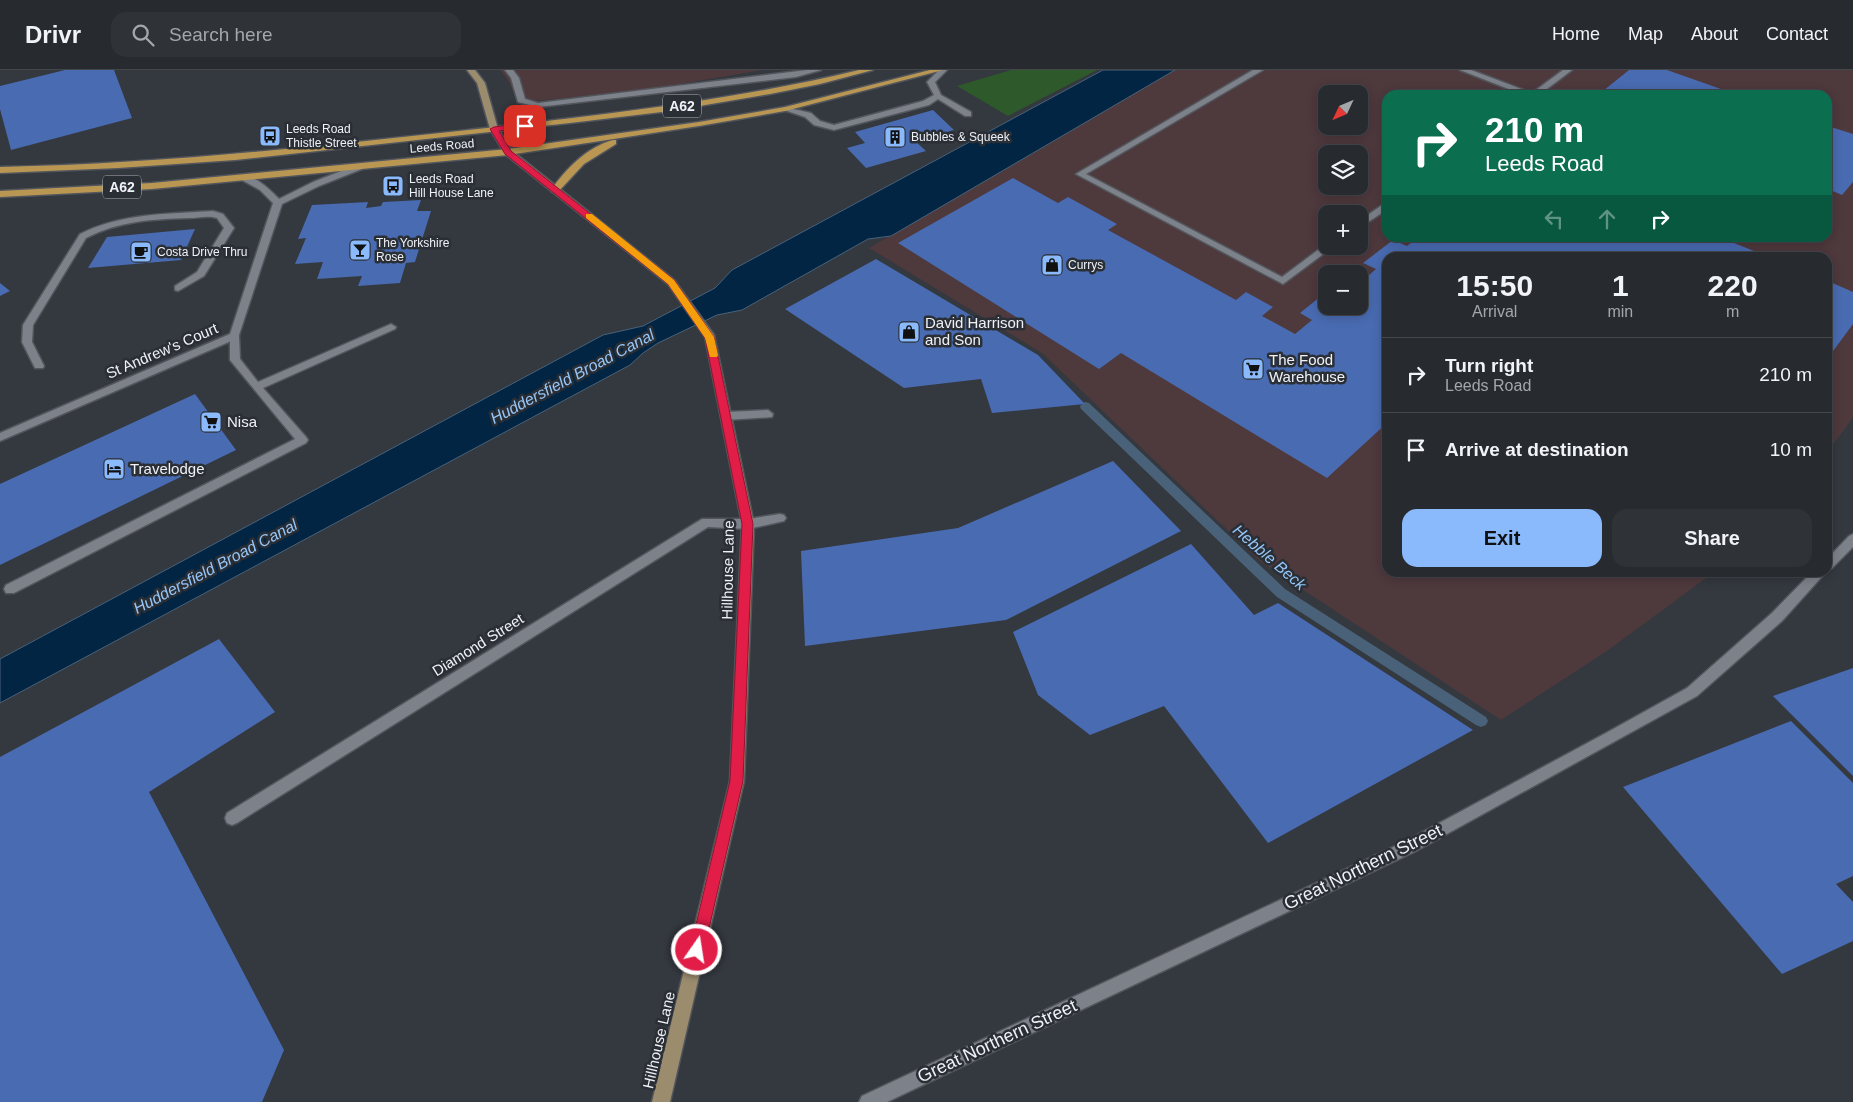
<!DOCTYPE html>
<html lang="en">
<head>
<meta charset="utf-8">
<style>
	body { margin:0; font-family:Helvetica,sans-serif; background:#2f3237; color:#f1f3f6; height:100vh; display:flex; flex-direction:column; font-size:19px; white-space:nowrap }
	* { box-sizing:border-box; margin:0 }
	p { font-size:16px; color:#a4a7aa }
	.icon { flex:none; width:28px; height:28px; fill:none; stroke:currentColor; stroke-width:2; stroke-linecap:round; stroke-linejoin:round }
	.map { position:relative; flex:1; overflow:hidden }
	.side { position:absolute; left:1382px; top:182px; width:450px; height:325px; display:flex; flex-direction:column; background:#272a2f; border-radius:15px; box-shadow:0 2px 12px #0003,0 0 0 1px #43464b }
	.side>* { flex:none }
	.top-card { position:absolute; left:1382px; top:20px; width:450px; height:152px; border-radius:15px; box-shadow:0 2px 12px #0003,0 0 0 1px #43464b; background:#0b6e4f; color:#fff; overflow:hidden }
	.needle { width:32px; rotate:226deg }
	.fabs { position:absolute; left:1318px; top:15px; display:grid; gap:10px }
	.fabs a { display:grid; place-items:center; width:50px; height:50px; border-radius:10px; background:#272a2f; box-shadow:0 2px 12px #0003,0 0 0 1px #43464b; font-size:25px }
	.pin { position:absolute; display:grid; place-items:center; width:42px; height:42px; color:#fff; margin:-21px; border-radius:10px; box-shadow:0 2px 8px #0006 }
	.me { position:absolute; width:55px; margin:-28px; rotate:13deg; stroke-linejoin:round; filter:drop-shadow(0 0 4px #0008) }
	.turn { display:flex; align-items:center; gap:18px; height:105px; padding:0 20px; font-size:22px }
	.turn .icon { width:65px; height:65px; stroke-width:2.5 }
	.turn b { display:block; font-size:35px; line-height:42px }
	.lanes { display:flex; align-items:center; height:48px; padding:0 20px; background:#0003; justify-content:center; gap:25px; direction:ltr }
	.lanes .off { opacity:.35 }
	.eta { display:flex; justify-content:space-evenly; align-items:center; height:85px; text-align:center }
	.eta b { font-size:30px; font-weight:800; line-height:35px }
	.primary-button { display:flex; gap:10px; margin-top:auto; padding:10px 20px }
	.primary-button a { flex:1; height:58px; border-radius:15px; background:#8abafc; color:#111; font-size:20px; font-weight:800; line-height:58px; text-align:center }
	.primary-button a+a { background:#2f3237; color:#f1f3f6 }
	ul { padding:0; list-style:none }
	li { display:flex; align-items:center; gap:15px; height:75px; padding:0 20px; border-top:1px solid #43464b }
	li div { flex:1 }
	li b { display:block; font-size:19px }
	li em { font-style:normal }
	header { display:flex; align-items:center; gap:30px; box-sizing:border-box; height:70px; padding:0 25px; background:#272a2f; border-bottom:1px solid #43464b }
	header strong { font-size:24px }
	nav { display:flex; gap:28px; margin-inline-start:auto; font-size:18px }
	.search { width:350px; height:45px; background:#2f3237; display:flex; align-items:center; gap:12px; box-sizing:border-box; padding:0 18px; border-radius:15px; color:#a4a7aa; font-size:19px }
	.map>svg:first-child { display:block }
</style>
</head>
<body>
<header>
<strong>Drivr</strong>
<div class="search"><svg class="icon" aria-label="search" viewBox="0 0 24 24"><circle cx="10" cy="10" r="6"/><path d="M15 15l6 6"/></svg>Search here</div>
<nav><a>Home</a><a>Map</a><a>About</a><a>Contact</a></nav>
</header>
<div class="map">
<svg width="1853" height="1032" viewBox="0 0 1853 1032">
	<rect width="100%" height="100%" fill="#34383f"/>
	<g fill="#4e393d" fill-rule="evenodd">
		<polygon points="500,0 762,0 651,19 518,33 509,12"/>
		<path d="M1175,0H1853V348L1828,381V188H1388V502L1713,503L1607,581L1501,650L1261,492L1042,283L869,178ZM1326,24H1359V56H1326ZM1388,25H1828V168H1388ZM1326,84H1359V116H1326ZM1326,144H1359V176H1326ZM1326,204H1359V236H1326Z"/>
	</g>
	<polygon fill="#2e592b" points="1011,0 1097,0 1008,46 957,16"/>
	<polygon fill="#022544" stroke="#496279" points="1103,0 1175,0 891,166 868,169 742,240 717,245 658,273 643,283 630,295 0,633 0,589 603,265 643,256 715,218 732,200"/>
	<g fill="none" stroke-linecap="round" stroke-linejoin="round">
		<polygon fill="#496279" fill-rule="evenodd" points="1085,332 1089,333 1285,519 1486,647 1488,651 1486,655 1481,657 1476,655 1277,527 1081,339 1080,336"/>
	</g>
	<g fill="#496bb1">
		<polygon points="65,0 114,0 132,48 11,80 0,39 0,16"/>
		<polygon points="1629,0 1667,0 1738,25 1598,25"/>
		<polygon points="933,40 954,60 915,71 926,81 866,98 847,78 865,73 855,62"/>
		<polygon points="1828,56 1853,64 1853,112 1842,125 1828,119"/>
		<polygon points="1013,108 1058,133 1068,127 1117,154 1108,160 1236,230 1246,222 1273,237 1262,246 1295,264 1312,250 1300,243 1326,222 1326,236 1359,236 1359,214 1376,199 1363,193 1393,170 1407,176 1417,168 1726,168 1724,169 1769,187 1388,188 1388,352 1327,408 1121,283 1099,299 898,173"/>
		<polygon points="421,130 417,141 431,141 415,192 406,193 400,213 358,216 362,206 317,209 323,192 295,194 306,168 298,169 312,135 368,132 366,138 381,136 383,132"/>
		<polygon points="195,159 181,190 88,198 107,167"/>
		<polygon points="876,189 1038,285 1085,334 992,343 981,309 904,318 785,239"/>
		<polygon points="1828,211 1853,222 1853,254 1828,288"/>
		<polygon points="0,213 10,221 0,226"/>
		<polygon points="195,324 236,380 0,495 0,414"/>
		<polygon points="1113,391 1181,461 1006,550 805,576 801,481 958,458"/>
		<polygon points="1191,474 1254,545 1278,533 1473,660 1268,773 1164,636 1090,665 1038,625 1013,562"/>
		<polygon points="219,569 275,642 149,722 284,980 262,1032 0,1032 0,687"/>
		<polygon points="1853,598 1853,706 1773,626"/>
		<polygon points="1791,651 1853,713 1853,806 1836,814 1853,832 1853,871 1782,904 1623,717"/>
	</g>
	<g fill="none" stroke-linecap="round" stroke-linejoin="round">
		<g stroke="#52565c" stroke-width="3">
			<g id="lane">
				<polygon points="505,0 513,0 519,8 525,29 538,33 807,0 821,0 796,7 538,37 518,32 511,8"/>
				<polygon points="939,0 947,0 935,12 941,25 971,42 971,46 965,46 938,29 929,35 834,60 814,55 805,47 781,39 785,37 811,43 820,51 834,55 923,31 934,25 927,12"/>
				<polygon points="1253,0 1263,0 1086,104 1282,207 1326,174 1326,176 1334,176 1283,214 1076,104"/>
				<polygon points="1460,0 1471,0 1532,23 1563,0 1572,0 1539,25 1524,25"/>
				<polygon points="1388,131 1388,139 1359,158 1359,151"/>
				<path d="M213,141L223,144L234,158L204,206L178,221L175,220V216L197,202L224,158L217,148C208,145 198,148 189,148C153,149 119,151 86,168L33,255L32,272L44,296L43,298H35L22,272L23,255L80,164C122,143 167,144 213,141Z"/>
				<polygon points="391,254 396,257 395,259 263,318 306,367 308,370 306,373 14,523 6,523 4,519 6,515 295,369 230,290 230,264 238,264 239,266 240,289 258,312"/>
				<polygon points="768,340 773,344 772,347 726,350 721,346 726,342"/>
				<polygon points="780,444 784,445 786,448 784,451 748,459 708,457 237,753 232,755 227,753 225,748 227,743 702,449 748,449"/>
			</g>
		</g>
		<g stroke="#52565c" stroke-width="3">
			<g id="street">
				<path d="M359,94L363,97L362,99L319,116L282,134L238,268L0,371V363L230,264L273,133L260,120L240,109V105C254,104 270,120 279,129L313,112Z"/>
				<polygon points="1853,464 1853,477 1832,498 1828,500 1828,488 1849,466"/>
				<polygon points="1812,502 1826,502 1782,551 1697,626 1416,781 887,1032 859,1032 862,1026 1406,771 1606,663 1687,618 1772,543"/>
			</g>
		</g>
		<g stroke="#52565c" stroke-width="3">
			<polygon id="secondary" points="467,0 475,0 485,13 498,59 511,80 674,210 714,265 754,454 744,711 670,1032 652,1032 730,711 742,454 705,267 668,214 505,84 490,59 477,13"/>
		</g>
		<g stroke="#52565c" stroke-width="3">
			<g id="primary">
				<path d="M859,0H873L820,14L770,24L670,41L570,53L235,90L118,98L0,103V97C157,94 312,77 468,60C600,45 731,31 859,0Z"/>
				<polygon points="930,0 943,0 785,41 699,56 508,85 152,119 0,127 0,121 152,113 508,79 699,52 785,37"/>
				<path d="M613,70H616V74L584,94L558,122H552L551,120C566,99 587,77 613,70Z"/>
			</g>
		</g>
		<use href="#lane" fill="#7d818a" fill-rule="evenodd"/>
		<use href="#street" fill="#7d818a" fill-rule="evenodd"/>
		<use href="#secondary" fill="#9b8c6e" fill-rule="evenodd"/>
		<use href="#primary" fill="#b99753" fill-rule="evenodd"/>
	</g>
	<polygon fill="#e11d48" stroke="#92132f" points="525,53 528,54 528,57 499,61 511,81 674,210 714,267 753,454 743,711 704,880 702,885 697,887 692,885 690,880 730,711 742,454 708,283 705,268 668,214 505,84 490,59 494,57"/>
	<polygon fill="#f59e0b" points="586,144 592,144 674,210 714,267 718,285 717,287 710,287 705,268 668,214 586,148"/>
	<defs>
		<g id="bus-square" transform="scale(1.125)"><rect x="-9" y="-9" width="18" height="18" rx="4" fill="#8abafc" stroke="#2a2e35"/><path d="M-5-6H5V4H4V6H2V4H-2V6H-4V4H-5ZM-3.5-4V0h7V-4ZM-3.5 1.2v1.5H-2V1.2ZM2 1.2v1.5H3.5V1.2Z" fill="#111"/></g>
		<g id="building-square" transform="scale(1.125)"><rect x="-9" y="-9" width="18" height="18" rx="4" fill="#8abafc" stroke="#2a2e35"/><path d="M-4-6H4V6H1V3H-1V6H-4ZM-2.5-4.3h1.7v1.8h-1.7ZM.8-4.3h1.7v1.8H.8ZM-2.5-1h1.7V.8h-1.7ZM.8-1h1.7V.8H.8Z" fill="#111"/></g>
		<g id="bar-square" transform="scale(1.125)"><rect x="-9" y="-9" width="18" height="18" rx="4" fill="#8abafc" stroke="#2a2e35"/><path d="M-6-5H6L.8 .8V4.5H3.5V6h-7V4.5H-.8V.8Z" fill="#111"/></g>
		<g id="cafe-square" transform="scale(1.125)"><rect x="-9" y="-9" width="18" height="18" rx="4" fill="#8abafc" stroke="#2a2e35"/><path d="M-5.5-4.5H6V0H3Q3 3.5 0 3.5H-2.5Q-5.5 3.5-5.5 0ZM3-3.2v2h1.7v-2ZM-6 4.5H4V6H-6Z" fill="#111"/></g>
		<g id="shop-square" transform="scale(1.125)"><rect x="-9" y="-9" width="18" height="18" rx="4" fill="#8abafc" stroke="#2a2e35"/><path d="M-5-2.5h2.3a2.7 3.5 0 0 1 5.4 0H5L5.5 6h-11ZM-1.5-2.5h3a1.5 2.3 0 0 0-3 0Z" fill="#111"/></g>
		<g id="supermarket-square" transform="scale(1.125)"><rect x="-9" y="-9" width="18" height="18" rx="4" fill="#8abafc" stroke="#2a2e35"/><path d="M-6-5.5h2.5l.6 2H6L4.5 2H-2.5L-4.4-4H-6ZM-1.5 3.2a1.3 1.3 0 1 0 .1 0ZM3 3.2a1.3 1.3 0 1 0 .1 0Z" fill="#111"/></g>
		<g id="hotel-square" transform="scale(1.125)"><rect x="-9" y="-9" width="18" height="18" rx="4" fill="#8abafc" stroke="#2a2e35"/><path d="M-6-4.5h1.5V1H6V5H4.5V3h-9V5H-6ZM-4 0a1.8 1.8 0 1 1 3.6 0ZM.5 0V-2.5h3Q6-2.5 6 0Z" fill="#111"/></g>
	</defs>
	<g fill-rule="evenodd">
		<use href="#bus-square" x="270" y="66"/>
		<use href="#building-square" x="895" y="67"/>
		<use href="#bus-square" x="393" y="116"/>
		<use href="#bar-square" x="360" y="180"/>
		<use href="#cafe-square" x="141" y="182"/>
		<use href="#shop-square" x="1052" y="195"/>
		<use href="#shop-square" x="909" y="262"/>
		<use href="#supermarket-square" x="1253" y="299"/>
		<use href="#supermarket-square" x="211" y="352"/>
		<use href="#hotel-square" x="114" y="399"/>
	</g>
	<g text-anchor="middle" stroke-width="5" stroke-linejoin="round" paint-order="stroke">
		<g font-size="12" fill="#eef1f6" stroke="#2a2e35" text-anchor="start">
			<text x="286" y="63">Leeds Road<tspan x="286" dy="14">Thistle Street</tspan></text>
			<text x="911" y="71">Bubbles &amp; Squeek</text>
			<text x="409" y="113">Leeds Road<tspan x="409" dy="14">Hill House Lane</tspan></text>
			<text x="376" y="177">The Yorkshire<tspan x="376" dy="14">Rose</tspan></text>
			<text x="157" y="186">Costa Drive Thru</text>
			<text x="1068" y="199">Currys</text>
		</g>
		<g font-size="12" fill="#eef1f6" stroke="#2a2e35">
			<text transform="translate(442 76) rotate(-5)" y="4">Leeds Road</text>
		</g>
		<g fill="#2a2e35" stroke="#b3b6bc" stroke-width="1">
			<rect x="663" y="24.5" width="38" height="23" rx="4"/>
			<rect x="103" y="105.5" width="38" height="23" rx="4"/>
		</g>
		<g font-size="14" font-weight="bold" fill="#eef1f6">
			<text x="682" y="41">A62</text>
			<text x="122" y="122">A62</text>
		</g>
		<g font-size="15" fill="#eef1f6" stroke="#2a2e35" text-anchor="start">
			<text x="925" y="258">David Harrison<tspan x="925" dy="17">and Son</tspan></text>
			<text x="1269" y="295">The Food<tspan x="1269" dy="17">Warehouse</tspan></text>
			<text x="227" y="357">Nisa</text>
			<text x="130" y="404">Travelodge</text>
		</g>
		<g font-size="15" fill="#eef1f6" stroke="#2a2e35">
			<text transform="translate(162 281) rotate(-23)" y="5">St Andrew's Court</text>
			<text transform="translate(728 500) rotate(-89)" y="5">Hillhouse Lane</text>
			<text transform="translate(478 575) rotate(-32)" y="5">Diamond Street</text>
			<text transform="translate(659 970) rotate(-77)" y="5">Hillhouse Lane</text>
		</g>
		<g font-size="16" font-style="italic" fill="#95c6f8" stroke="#2a2e35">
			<text transform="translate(572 306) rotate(-28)" y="6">Huddersfield Broad Canal</text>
			<text transform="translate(1270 487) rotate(41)" y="6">Hebble Beck</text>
			<text transform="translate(215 496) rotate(-28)" y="6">Huddersfield Broad Canal</text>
		</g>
		<g font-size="18" fill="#eef1f6" stroke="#2a2e35">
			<text transform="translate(1363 797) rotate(-26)" y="6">Great Northern Street</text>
			<text transform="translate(997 971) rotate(-25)" y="6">Great Northern Street</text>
		</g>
	</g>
</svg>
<div class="fabs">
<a><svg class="needle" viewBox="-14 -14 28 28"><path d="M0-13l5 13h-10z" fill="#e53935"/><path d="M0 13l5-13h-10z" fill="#a4a7aa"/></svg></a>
<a><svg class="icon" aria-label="layers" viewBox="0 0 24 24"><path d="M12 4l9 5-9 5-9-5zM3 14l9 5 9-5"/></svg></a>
<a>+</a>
<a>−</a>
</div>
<div class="pin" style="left:525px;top:56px;background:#d93025"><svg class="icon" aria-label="arrive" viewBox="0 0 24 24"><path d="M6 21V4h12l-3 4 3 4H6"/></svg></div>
<svg class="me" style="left:697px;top:880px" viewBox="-20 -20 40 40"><circle r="17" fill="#e11d48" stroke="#fff" stroke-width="3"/><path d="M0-11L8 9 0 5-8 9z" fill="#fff"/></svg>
<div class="top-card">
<div class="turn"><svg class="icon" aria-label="right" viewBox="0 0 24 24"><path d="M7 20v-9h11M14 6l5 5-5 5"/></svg><div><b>210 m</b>Leeds Road</div></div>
<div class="lanes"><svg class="icon off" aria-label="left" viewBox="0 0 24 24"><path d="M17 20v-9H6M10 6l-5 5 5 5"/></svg><svg class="icon off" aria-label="ahead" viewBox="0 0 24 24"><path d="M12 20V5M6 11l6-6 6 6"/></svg><svg class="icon" aria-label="right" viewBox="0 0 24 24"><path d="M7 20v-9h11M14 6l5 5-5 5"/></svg></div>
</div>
<section class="side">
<div class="eta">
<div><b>15:50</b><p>Arrival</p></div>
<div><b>1</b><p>min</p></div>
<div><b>220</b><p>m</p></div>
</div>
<ul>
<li><svg class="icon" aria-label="right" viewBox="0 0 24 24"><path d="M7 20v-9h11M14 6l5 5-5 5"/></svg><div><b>Turn right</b><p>Leeds Road</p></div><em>210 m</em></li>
<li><svg class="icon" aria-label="arrive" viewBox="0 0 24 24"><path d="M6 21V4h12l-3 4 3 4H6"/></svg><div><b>Arrive at destination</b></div><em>10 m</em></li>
</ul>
<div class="primary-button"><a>Exit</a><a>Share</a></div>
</section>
</div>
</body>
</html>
